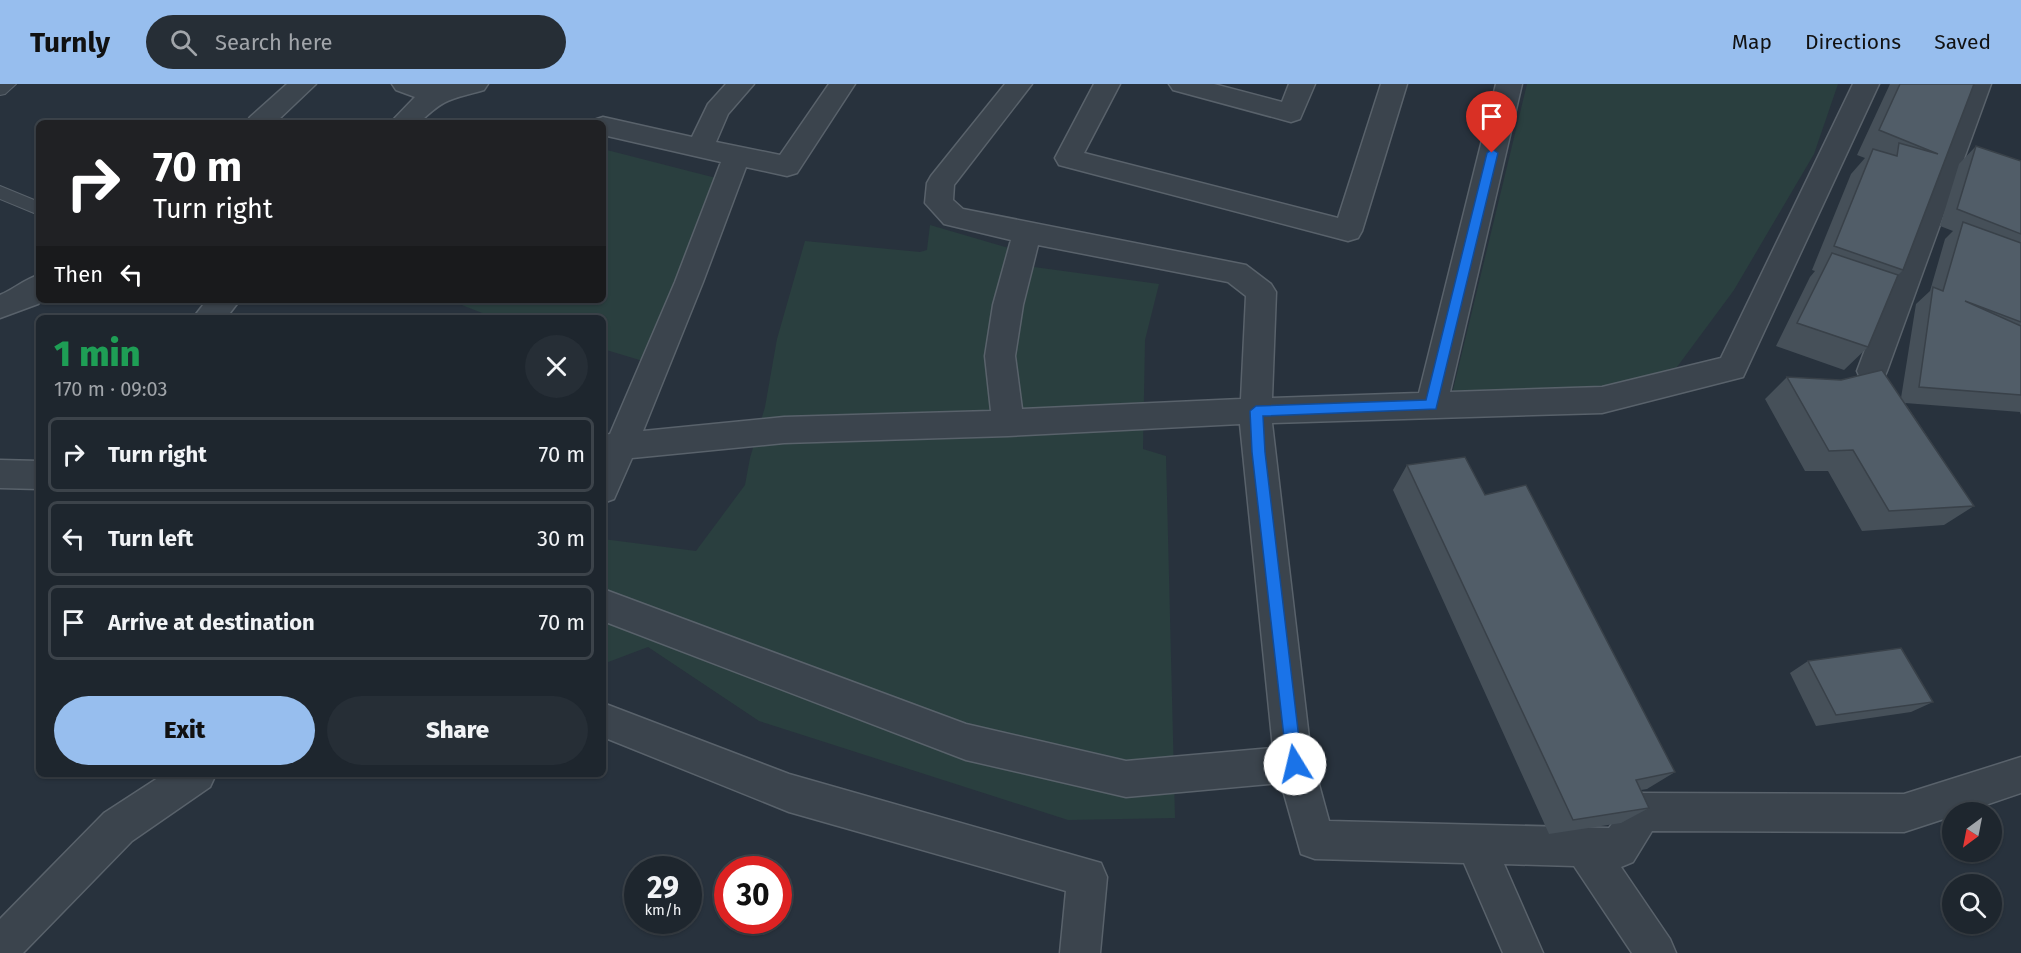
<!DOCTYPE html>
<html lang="en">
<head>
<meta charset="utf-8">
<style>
	body { margin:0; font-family:"Fira Sans",sans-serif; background:#262e36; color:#f1f3f6; height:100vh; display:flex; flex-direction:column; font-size:22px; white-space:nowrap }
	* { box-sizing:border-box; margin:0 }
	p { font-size:20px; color:#a1a5aa }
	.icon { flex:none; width:33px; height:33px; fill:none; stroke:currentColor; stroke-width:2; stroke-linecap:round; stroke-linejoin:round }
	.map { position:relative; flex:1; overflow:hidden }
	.side { position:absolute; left:36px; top:231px; width:570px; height:462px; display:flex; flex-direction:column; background:#1e262e; border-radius:9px; box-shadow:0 2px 4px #0004,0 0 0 2px #3c434a }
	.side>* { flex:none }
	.guide { position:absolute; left:36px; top:36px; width:570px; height:183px; border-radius:9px; box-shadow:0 2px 4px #0004,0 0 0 2px #3c434a; background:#202124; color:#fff; overflow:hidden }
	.needle { width:39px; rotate:212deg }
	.buttons { position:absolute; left:1942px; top:718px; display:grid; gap:12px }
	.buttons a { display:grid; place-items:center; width:60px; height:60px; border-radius:50%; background:#1e262e; box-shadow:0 2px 4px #0004,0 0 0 2px #3c434a; font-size:30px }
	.speed { position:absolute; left:624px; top:772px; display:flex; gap:12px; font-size:30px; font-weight:700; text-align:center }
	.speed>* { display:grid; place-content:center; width:78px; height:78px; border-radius:50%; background:#1e262e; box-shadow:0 2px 4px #0004,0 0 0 2px #3c434a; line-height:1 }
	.speed small { font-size:15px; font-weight:400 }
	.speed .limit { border:9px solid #d22; background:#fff; color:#111 }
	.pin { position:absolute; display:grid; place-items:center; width:51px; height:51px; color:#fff; margin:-62px -26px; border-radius:50% 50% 50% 0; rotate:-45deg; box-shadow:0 0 6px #0007 }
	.pin .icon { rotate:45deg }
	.me { position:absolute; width:66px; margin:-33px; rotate:351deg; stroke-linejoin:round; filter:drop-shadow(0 0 4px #0008) }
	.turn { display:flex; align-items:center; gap:21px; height:126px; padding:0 18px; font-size:27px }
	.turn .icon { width:78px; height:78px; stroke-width:2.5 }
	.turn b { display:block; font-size:42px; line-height:51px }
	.then { display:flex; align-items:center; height:57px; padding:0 18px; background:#0003; gap:12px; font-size:22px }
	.round { display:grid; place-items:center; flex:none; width:63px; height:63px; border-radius:32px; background:#262e36 }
	.headline { display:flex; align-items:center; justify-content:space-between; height:102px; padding:0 18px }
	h1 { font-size:36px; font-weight:800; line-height:45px; color:#1e9e55 }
	.button { display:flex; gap:12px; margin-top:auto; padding:12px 18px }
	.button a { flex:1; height:69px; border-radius:36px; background:#97beee; color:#111; font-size:24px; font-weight:800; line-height:69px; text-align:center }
	.button a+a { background:#262e36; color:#f1f3f6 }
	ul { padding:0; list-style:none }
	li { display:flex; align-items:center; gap:18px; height:75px; margin:0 12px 9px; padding:0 6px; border:3px solid #3c434a; border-radius:9px }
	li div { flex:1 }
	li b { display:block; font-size:22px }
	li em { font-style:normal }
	header { display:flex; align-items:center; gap:36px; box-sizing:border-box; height:84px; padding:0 30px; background:#97beee; color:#111 }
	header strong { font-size:28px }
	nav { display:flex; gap:33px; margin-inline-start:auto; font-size:21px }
	.search { width:420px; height:54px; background:#262e36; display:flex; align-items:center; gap:15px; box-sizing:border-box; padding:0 21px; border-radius:33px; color:#a1a5aa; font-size:22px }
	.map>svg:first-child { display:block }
</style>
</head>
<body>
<header>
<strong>Turnly</strong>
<div class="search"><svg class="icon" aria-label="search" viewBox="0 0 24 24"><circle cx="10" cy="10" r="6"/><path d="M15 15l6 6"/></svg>Search here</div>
<nav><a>Map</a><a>Directions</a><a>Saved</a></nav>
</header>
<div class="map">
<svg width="2021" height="869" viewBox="0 0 2021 869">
	<rect width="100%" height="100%" fill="#28323d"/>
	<g fill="#2a3f3f">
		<polygon points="1527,0 1838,0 1814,70 1734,206 1677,283 1598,305 1452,310"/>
		<polygon points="603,65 716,94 655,260 643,277 603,265 603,234 495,234 449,216 603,216"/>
		<polygon points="930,141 1012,165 1034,183 1159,200 1145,256 1143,365 1166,372 1175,734 1068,736 759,637 648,563 603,580 603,455 696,467 745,401 750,374 765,323 777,255 805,157 920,168 927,166"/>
	</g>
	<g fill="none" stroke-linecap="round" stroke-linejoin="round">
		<g stroke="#59626b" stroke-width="2">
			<g id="service">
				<polygon points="0,0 16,0 5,10 0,11"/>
				<polygon points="0,102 39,118 39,131 0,115"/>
			</g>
		</g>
		<g stroke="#59626b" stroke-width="3">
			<g id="minor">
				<polygon points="287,0 316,0 275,39 246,39 250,33"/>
				<path d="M392,0H488L484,6C450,16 446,13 419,39H390L415,13L396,6Z"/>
				<path d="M726,0H754L728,30L716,58L780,71L829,0H855L797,89L787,92L746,83L703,198L643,347L784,333L991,327L985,272L993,221L1011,156L944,140L925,119L927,99L931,92L1005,0H1032L954,101L953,116L963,125L1246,181L1271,200L1276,208L1272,314L1419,309L1496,0H1522L1450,308L1602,303L1721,274L1853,0H1879L1743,293L1602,329L1272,339L1311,671L1329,737L1609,744L1629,715L1642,709L1904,710L2021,673V709L1962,729H1953V732L1904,748L1652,747L1633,778L1621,783L1670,855L1676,869H1632L1574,782L1504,780L1543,869H1503L1464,779L1315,775L1301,770L1281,699L1126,713L966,676L603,537V505L966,640L1126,677L1273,664L1240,340L1008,352L784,359L632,374L614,415L603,419V351L610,350L675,198L721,78L603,51V39H592L594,36L603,33L692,53L708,20ZM1038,161L1228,198L1246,212L1241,315L1022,325L1015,272L1023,221Z"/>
				<polygon points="1094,0 1120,0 1084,69 1338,134 1381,0 1407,0 1362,147 1358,154 1348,157 1059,81 1055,74"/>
				<polygon points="1169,0 1214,0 1282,18 1289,0 1315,0 1300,35 1291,38 1173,6"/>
				<polygon points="1965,0 1991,0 1887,287 1883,296 1872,299 1861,296 1857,287"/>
				<path d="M39,191V216H43L38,220L0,234V211C14,205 25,195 39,191Z"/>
				<polygon points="207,216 240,216 226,234 193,234"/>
				<polygon points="0,376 39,377 39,405 0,404"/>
				<polygon points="603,619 789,690 1101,779 1107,793 1100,869 1060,869 1066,807 789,728 603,653"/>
				<polygon points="164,690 216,690 210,703 132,757 23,869 0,869 0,835 104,729"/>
			</g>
		</g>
		<use href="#service" fill="#3b444d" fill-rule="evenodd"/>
		<use href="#minor" fill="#3b444d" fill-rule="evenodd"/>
	</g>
	<g fill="#465059">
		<polygon points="1890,0 1974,0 1903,186 1898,191 1868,263 1844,286 1776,262 1810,193 1815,187 1812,186 1851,90 1865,74 1857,71"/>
		<polygon points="1976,62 2021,77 2021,331 2020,328 1905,319 1974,422 1944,441 1862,447 1828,387 1805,387 1765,315 1787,293 1901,314 1916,220 1930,207 1945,155 1953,147 1940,142 1959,80"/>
		<polygon points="1407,381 1485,411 1675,688 1647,705 1641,706 1649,724 1621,739 1549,750 1393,406"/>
		<polygon points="1808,577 1933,618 1911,628 1816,642 1790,589"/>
	</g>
	<g fill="#515d68" stroke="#394149" stroke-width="1.5">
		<polygon points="1900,0 1974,0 1903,186 1834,162 1873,65 1897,72 1899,59 1938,70 1879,46"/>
		<polygon points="1976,62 2021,77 2021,150 1957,125"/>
		<polygon points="1963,138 2021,159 2021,238 1965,217 2021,242 2021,311 1919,303 1933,203 1943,207"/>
		<polygon points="1832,169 1898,191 1868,263 1797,239"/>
		<polygon points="1882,286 1974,422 1889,427 1853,366 1829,367 1787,293 1841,296"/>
		<polygon points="1465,373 1485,411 1526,401 1675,688 1636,696 1649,724 1573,736 1407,381"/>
		<polygon points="1901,564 1933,618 1836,631 1808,577"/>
	</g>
	<polygon fill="#1a73e8" stroke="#114b97" stroke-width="1.5" points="1492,65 1498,69 1436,325 1263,332 1265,368 1302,680 1300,685 1295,687 1289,685 1287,680 1252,368 1250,327 1256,322 1426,316 1487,69"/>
</svg>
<div class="buttons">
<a><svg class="needle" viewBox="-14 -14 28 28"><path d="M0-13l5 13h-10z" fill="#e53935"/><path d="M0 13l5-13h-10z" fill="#a1a5aa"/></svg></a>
<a><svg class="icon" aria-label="search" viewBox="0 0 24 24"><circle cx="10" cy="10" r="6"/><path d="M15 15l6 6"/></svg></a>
</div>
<div class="speed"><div>29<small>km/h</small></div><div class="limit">30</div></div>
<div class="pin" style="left:1492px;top:69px;background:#d93025"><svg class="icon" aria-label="arrive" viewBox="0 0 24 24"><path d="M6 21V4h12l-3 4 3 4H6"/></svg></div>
<svg class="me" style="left:1295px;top:680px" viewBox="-20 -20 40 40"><circle r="19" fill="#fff"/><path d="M0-13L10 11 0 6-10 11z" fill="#1a73e8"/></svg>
<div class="guide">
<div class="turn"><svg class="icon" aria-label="right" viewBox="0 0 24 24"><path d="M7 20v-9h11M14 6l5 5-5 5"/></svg><div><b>70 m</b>Turn right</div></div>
<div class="then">Then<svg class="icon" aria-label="left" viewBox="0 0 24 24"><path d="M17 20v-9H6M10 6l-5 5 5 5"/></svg></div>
</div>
<section class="side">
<div class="headline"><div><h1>1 min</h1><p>170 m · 09:03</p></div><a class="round"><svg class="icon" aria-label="close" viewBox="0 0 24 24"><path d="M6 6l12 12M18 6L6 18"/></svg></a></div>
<ul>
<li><svg class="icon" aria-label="right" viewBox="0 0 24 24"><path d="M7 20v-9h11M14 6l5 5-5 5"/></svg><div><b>Turn right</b></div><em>70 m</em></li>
<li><svg class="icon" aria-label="left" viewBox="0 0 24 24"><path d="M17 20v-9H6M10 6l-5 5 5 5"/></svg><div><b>Turn left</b></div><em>30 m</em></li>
<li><svg class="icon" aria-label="arrive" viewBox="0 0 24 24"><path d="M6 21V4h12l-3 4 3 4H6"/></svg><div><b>Arrive at destination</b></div><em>70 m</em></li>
</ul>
<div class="button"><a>Exit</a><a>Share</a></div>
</section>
</div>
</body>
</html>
